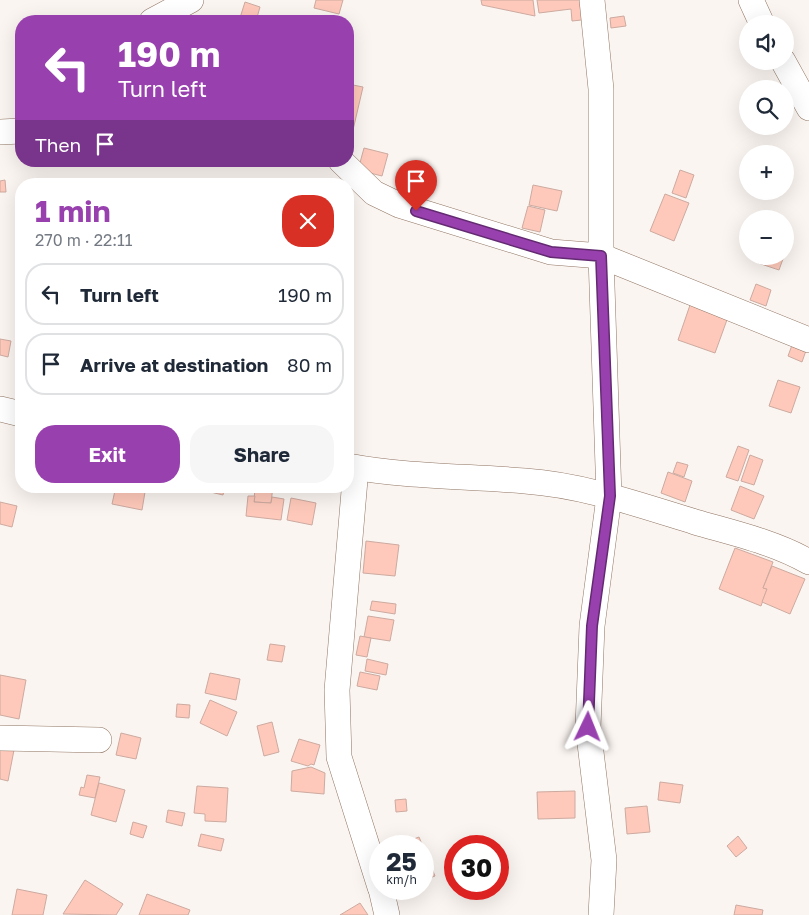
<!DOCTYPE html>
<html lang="en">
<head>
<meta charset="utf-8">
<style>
	body { margin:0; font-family:"Golos Text",sans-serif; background:#f6f6f7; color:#1f2937; height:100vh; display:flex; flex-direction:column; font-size:19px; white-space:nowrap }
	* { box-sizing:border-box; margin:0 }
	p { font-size:16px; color:#747a83 }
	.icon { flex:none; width:28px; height:28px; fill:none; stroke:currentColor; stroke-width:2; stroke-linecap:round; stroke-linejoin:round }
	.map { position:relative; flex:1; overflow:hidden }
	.details { position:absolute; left:15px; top:178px; width:339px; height:315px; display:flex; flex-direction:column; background:#fff; border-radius:20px; box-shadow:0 5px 20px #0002 }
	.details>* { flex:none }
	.hud { position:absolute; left:15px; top:15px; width:339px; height:152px; border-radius:20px; box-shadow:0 5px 20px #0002; background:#9841ae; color:#fff; overflow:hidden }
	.controls { position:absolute; left:739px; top:15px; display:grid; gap:10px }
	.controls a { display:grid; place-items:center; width:55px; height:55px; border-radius:50%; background:#fff; box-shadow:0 5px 20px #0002; font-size:25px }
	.speed { position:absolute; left:369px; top:835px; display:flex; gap:10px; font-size:25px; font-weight:700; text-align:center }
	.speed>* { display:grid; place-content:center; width:65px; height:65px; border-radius:50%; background:#fff; box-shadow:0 5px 20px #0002; line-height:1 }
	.speed small { font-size:12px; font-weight:400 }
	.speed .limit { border:8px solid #d22; background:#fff; color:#111 }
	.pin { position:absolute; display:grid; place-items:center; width:42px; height:42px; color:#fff; margin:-51px -21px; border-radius:50% 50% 50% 0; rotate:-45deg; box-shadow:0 0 5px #0007 }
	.pin .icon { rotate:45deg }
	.me { position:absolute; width:55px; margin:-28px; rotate:2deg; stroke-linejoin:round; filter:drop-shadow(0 0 4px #0008) }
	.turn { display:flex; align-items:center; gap:18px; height:105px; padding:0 20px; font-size:22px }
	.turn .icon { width:65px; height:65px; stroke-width:2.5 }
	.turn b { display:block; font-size:35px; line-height:42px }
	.then { display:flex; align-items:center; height:48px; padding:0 20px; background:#0003; gap:10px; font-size:19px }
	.round { display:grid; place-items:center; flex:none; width:52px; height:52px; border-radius:20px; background:#f6f6f7 }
	.headline { display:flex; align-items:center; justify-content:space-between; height:85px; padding:0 20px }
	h1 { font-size:30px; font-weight:700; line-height:38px; color:#9841ae }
	.primary-button { display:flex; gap:10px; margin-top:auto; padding:10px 20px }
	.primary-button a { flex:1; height:58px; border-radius:20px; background:#9841ae; color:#fff; font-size:20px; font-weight:700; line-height:58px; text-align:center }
	.primary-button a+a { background:#f6f6f7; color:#1f2937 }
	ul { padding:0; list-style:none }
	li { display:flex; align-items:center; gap:15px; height:62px; margin:0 10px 8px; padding:0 10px; border:2px solid #e0e1e3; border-radius:20px }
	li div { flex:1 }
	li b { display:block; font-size:19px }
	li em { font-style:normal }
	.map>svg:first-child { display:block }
</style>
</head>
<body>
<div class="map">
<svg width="809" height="915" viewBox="0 0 809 915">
	<rect width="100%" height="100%" fill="#fbf5f1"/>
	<g fill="#fec9ba" stroke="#cdaaa0">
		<polygon points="316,0 343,0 339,14 314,8"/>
		<polygon points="481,0 533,0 535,16 482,5"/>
		<polygon points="537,0 588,0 591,19 572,21 571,9 539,13"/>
		<polygon points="245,2 260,7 256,21 239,21"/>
		<polygon points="624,16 626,26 611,28 610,18"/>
		<polygon points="348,84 363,87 353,130 348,129"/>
		<polygon points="364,148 388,154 382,176 358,170"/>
		<polygon points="680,170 694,175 686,198 672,193"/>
		<polygon points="5,180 6,192 0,192 0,181"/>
		<polygon points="533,185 562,191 557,211 529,205"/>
		<polygon points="665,194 689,203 674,241 650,231"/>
		<polygon points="528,206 545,210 540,232 522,228"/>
		<polygon points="762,256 784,256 779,270 758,263"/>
		<polygon points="756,284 771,290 766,306 750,300"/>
		<polygon points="690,305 728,317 715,353 678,340"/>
		<polygon points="795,337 809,342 802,362 788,356"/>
		<polygon points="0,339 11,341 8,357 0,355"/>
		<polygon points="778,380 800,387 791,413 769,406"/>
		<polygon points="738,446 749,450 738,481 726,477"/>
		<polygon points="750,455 763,460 754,485 741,481"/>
		<polygon points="677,462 688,465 684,477 673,473"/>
		<polygon points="668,472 692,481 685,502 661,493"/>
		<polygon points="116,486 146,486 142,510 112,504"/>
		<polygon points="203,486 225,486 223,495 202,490"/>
		<polygon points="255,486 273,486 271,503 254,502"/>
		<polygon points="740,486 764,496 754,519 731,510"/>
		<polygon points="248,496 255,496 254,502 271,503 272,497 284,499 281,520 246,516"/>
		<polygon points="291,498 316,503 312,525 287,520"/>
		<polygon points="0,502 17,506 12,527 0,524"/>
		<polygon points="366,541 399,545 395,576 363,573"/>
		<polygon points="735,548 773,562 763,588 767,589 761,606 719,589"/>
		<polygon points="772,566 805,579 790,614 762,602 767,589 763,588"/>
		<polygon points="372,601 396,604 395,614 370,610"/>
		<polygon points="368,616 394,620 390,641 364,637"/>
		<polygon points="360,636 371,638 367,657 356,655"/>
		<polygon points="270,644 285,646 282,662 267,660"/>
		<polygon points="367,659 388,664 386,675 365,671"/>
		<polygon points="360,672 380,676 377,690 357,686"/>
		<polygon points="210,673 240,679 236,700 205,693"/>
		<polygon points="0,675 26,680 19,719 0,715"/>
		<polygon points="210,700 237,712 227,736 200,723"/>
		<polygon points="177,704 190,705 189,718 176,717"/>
		<polygon points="272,722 279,752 264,756 257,726"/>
		<polygon points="121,733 141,738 136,759 116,755"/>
		<polygon points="299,739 320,745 314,765 311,764 308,766 291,761"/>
		<polygon points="0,747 14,750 8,781 0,779"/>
		<polygon points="311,767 325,773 324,794 291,791 292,771"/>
		<polygon points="87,775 100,777 95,798 79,795 81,787 84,788"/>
		<polygon points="660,782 683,785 680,803 658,800"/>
		<polygon points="99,783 125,790 116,822 91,815"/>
		<polygon points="197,786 228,788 226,822 205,821 205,814 194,813"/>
		<polygon points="575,791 575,818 538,819 537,792"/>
		<polygon points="406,799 407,811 396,812 395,800"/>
		<polygon points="647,806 650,832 627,834 625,808"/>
		<polygon points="168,810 185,813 182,826 166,822"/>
		<polygon points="133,822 147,826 143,838 130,834"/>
		<polygon points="201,834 224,839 221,851 198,846"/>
		<polygon points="738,836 747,848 736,857 727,846"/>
		<polygon points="419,837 435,876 422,881 422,846 396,846"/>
		<polygon points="85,880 123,904 116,915 63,914"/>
		<polygon points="17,889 47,895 43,915 12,915"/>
		<polygon points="147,894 190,910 188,915 139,915"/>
		<polygon points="360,903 368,915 340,915"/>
		<polygon points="736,905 763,910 762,915 734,915"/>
	</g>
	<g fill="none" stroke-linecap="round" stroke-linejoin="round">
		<g stroke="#907563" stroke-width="26">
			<g id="minor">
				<polyline points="592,0 601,89 601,256 609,497 592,626 588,727 604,860 601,915"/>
				<polyline points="751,0 762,24"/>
				<polyline points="152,21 191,0"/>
				<polyline points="783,61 809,108"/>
				<polyline points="0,132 21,131"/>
				<polyline points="341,161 374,193 399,205 551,252 601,256 809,340"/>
				<polyline points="0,409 21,414"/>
				<path d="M348,466C406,477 466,476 525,481C583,485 640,505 695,522C733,533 774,542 809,562"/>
				<polyline points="356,468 337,690 339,757 380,887"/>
				<polyline points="0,738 99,740"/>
				<polyline points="381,889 387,915"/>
			</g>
		</g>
		<use href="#minor" stroke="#fff" stroke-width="25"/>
	</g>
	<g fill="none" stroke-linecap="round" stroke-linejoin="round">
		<g stroke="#632a71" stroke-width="12">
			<polyline id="route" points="416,211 551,252 601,256 610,496 592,626 588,727"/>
		</g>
		<use href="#route" stroke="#9841ae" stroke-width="9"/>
	</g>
</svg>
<div class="controls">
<a><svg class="icon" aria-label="sound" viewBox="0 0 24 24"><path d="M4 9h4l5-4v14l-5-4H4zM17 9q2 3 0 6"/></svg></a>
<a><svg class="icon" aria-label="search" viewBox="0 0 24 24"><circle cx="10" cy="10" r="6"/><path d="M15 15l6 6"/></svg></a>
<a>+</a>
<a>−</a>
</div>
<div class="speed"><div>25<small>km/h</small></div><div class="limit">30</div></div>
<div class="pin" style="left:416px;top:211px;background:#d93025"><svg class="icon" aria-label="arrive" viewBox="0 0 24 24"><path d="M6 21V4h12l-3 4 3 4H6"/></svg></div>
<svg class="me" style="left:588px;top:727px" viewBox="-20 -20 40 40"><path d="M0-17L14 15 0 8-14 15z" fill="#9841ae" stroke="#fff" stroke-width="4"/></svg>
<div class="hud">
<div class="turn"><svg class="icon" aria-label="left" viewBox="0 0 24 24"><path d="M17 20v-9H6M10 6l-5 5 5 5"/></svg><div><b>190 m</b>Turn left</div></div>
<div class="then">Then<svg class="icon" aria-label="arrive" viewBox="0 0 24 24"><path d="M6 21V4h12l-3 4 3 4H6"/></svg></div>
</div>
<section class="details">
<div class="headline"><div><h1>1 min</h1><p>270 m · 22:11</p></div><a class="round" style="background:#d93025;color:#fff"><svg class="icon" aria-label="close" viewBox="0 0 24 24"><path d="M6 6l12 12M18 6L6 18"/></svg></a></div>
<ul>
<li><svg class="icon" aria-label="left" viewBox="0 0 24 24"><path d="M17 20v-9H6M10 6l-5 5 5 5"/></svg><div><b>Turn left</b></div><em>190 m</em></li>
<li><svg class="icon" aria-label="arrive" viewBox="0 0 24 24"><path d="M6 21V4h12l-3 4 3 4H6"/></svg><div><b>Arrive at destination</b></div><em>80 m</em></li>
</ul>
<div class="primary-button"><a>Exit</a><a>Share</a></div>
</section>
</div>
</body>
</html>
